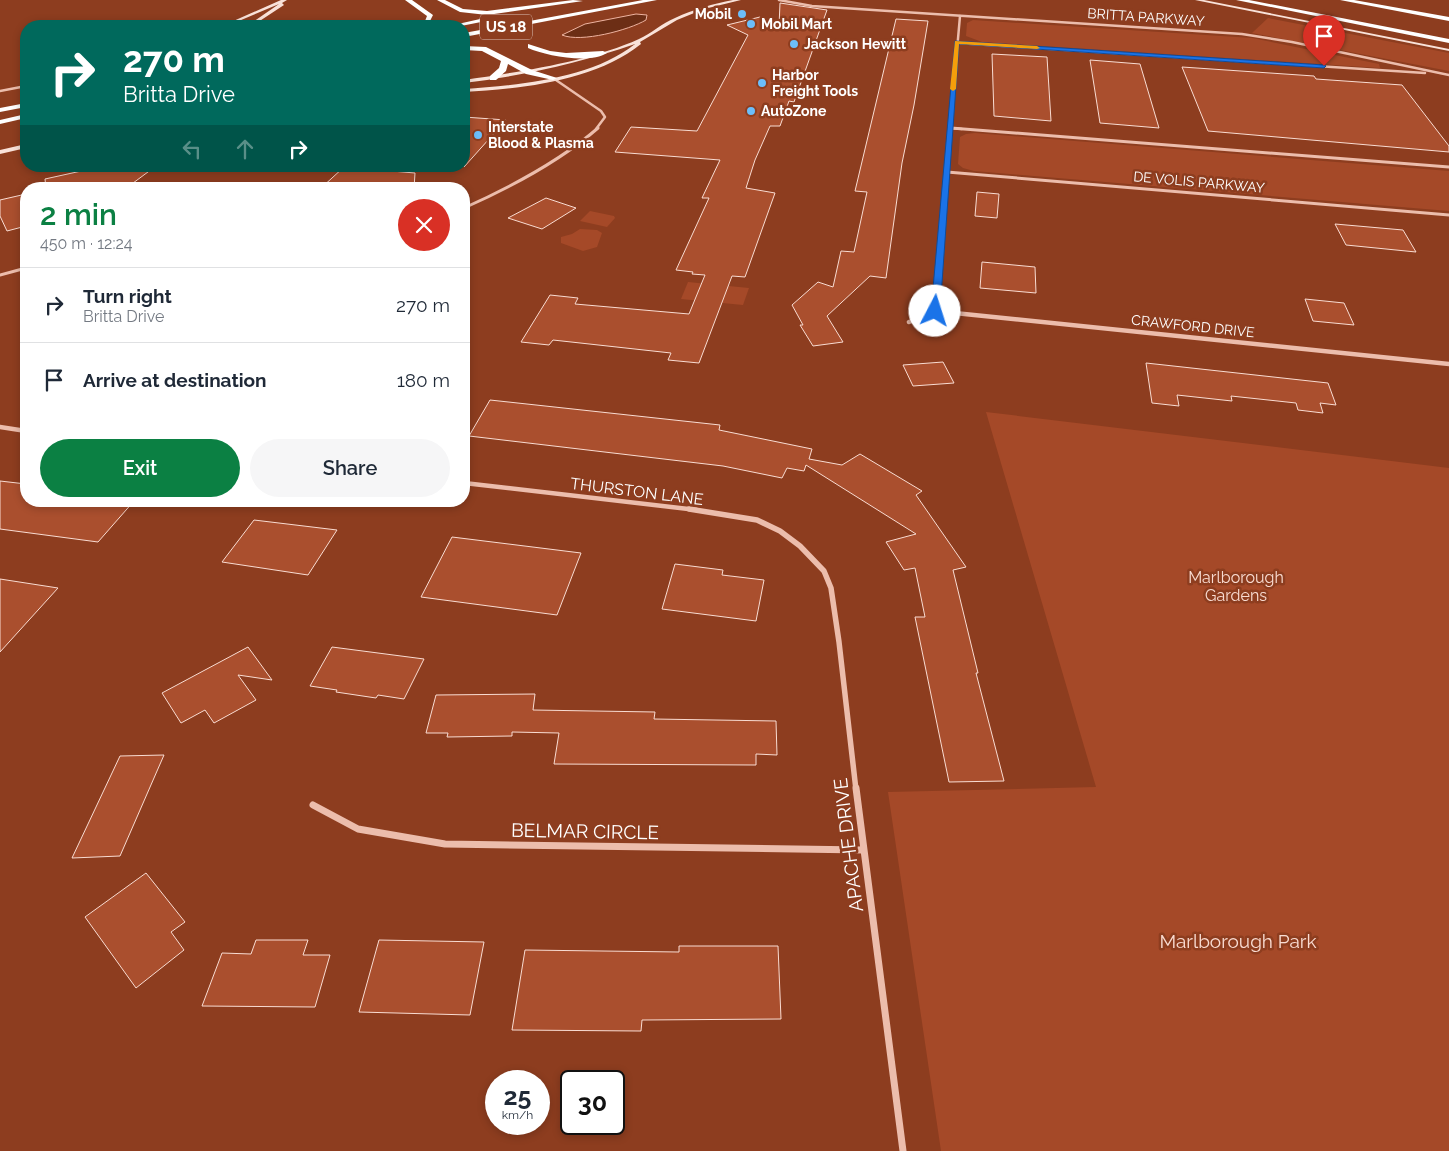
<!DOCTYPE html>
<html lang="en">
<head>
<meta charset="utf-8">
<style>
	body { margin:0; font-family:Raleway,sans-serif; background:#f6f6f7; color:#1f2937; height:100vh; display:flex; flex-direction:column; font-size:19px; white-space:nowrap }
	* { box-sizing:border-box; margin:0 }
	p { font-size:16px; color:#747a83 }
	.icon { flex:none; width:28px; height:28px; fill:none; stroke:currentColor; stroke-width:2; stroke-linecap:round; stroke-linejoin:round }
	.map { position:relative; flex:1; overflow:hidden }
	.panel { position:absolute; left:20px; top:182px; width:450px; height:325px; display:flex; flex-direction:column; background:#fff; border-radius:20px; box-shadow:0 2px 8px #0003 }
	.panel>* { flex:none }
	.top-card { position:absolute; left:20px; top:20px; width:450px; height:152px; border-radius:20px; box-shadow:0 2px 8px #0003; background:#00695c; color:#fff; overflow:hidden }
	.speed { position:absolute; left:485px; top:1070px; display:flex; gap:10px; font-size:25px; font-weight:700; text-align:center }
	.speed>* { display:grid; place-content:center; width:65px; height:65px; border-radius:50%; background:#fff; box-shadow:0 2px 8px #0003; line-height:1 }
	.speed small { font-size:12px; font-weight:400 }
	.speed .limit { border:2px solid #111; border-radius:8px; background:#fff; color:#111 }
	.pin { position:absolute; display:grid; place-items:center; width:42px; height:42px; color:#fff; margin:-51px -21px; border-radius:50% 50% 50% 0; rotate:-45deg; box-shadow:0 0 5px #0007 }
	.pin .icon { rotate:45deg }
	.me { position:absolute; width:55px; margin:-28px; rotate:5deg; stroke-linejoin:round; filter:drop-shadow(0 0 4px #0008) }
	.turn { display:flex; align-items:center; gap:18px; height:105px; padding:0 20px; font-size:22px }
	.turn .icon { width:65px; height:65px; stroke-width:2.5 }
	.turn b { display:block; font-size:35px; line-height:42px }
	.lanes { display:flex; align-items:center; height:48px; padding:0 20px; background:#0003; justify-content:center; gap:25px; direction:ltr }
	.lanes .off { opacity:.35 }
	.round { display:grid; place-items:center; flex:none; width:52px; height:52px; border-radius:26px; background:#f6f6f7 }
	.headline { display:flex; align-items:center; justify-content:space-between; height:85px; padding:0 20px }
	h1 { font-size:30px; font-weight:600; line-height:38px; color:#0b8043 }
	.button { display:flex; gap:10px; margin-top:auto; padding:10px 20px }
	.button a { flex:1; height:58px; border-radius:30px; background:#0b8043; color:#fff; font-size:20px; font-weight:600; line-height:58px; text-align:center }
	.button a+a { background:#f6f6f7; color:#1f2937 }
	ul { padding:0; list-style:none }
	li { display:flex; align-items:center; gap:15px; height:75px; padding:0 20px; border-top:1px solid #e0e1e3 }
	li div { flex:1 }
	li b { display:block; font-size:19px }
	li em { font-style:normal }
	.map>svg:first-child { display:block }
</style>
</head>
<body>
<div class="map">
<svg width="1449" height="1151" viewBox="0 0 1449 1151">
	<rect width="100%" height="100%" fill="#8d3d1f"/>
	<g fill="#a54928">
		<polygon points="1268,18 1449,53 1449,71 1252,33"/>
		<polygon points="973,20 1252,38 1379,64 1380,68 982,42 966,36 967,23"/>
		<polygon points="975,133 1449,171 1449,211 974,171 963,168 958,164 960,137 966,134"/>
		<polygon points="590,211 614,216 615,218 607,227 580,221"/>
		<polygon points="580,229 597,230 602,233 597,247 583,251 561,243 561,237 572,234"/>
		<polygon points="688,282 749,288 743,305 681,299"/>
		<polygon points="986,412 1449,468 1449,1151 941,1151 888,792 1096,787"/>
	</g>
	<path fill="#6c2e15" stroke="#eeb3a0" d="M636,14L647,15L646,20C629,30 581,43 562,35L585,24Z"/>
	<g fill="#aa4f2e" stroke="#f9dcd2">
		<polygon points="780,3 827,10 794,102 789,101 780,126 770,126 755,160 746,188 775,193 745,277 732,276 699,363 668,360 671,353 553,340 549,345 521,342 550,295 578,298 575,304 689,314 705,275 692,274 693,272 676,270 709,198 702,198 720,160 615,152 631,127 697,131 748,35 727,25 760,17 779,26"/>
		<polygon points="896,19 928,21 914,105 902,163 886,278 870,276 827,316 843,342 813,346 800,325 803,325 792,305 818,282 833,287 841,251 854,252 867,192 855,191"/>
		<polygon points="992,54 1047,57 1051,121 994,116"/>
		<polygon points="1090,60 1140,64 1159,128 1100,123"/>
		<polygon points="1182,67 1314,76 1316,79 1402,85 1449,146 1449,152 1208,131"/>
		<polygon points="464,117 506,120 464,167"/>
		<polygon points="104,166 156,166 125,189 46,189 45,179"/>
		<polygon points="344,167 415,173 414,189 320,189"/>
		<polygon points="977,192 999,194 997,218 975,216"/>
		<polygon points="26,194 26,226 7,231 0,216 0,200"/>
		<polygon points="546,198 576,208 542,229 508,218"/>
		<polygon points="1335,224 1403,230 1416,252 1346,245"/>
		<polygon points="982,262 1035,267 1036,293 980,288"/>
		<polygon points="1305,299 1344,303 1354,325 1313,321"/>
		<polygon points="943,362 954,383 913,386 903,365"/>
		<polygon points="1146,363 1328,383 1336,405 1320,403 1323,413 1298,410 1296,403 1231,396 1232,401 1177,395 1179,406 1152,403"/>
		<polygon points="490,400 720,425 719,430 812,449 809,459 842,465 860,454 922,491 916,495 966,567 953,570 978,673 976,673 1004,781 949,782 915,617 925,617 915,568 904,570 886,542 916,534 806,465 804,471 787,468 782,478 723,466 469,436"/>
		<polygon points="0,481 26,484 26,501 134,501 98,542 0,529"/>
		<polygon points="254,520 337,530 308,575 222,562"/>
		<polygon points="452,537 581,553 557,615 421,597"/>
		<polygon points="675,564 723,570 722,575 764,580 756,621 662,609"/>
		<polygon points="0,579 58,588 0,652"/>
		<polygon points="248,647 272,680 238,675 256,700 214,723 205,710 181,723 162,693"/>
		<polygon points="332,647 424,659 404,699 378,695 376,698 336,692 337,690 310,686"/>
		<polygon points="535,694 533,710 655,712 654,719 776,721 777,755 756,754 756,765 554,764 559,733 512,732 512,736 447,737 448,733 426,733 436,695"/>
		<polygon points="164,755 120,856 72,858 120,756"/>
		<polygon points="146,873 185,922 171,932 184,950 136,988 85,917"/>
		<polygon points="256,940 308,940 303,955 330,955 315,1007 202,1006 222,953 251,954"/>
		<polygon points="379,940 484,942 470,1015 359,1012"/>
		<polygon points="679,946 778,946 781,1019 642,1020 641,1031 512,1030 525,950 679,952"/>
	</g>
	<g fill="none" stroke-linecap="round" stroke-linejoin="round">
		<g stroke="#ecbdac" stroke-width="2.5">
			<polyline points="779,0 812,6 1242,34 1292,42 1449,75"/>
			<polyline points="957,43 1425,73"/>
			<polyline points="553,78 601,111 605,117 596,129"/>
			<polyline points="0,91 26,86"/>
			<polyline points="951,128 962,129"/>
			<polyline points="950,129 960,16"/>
		</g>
		<g stroke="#ecbdac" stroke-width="3">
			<polyline points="951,128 1449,167"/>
			<polyline points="947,172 1449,215"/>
			<path d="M464,208C511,187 559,162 598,128"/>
			<polyline points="0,275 26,268"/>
			<polyline points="936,295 951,128"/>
		</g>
		<g stroke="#ecbdac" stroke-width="4.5">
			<polyline points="935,311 936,294"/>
			<polyline points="909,322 935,311 1449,364"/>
			<polyline points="0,427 26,431"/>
			<polyline points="464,483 697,510"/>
		</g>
		<polyline stroke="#ecbdac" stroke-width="5.5" points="689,509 757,520 780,531 800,546 824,571 831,588 839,642 856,790"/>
		<g stroke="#ecbdac" stroke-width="7">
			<polyline points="856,788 903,1151"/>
			<polyline points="313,805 358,829 445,844 863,850"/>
		</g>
		<g fill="#f9e2d9" fill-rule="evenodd">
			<polygon points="281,0 287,0 282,3 284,5 252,26 247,26 279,4 227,26 222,26"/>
			<path d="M733,0H741L704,9L677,20L640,42L641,44C595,81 521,89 464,92V89C519,85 591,79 635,44C580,63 522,76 464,83V80C519,72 588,62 639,39C651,34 662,23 675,18C694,9 713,4 733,0Z"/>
			<polygon points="1195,0 1204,0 1449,49 1449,51"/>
			<polygon points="26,144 26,148 0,154 0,150"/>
		</g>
		<g fill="#fff" fill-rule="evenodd">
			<polygon points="405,0 412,0 433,15 429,23 411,26 425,21 427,16"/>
			<polygon points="437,0 445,0 463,9 487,11 573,0 583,1 487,15 460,12"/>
			<polygon points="643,0 657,0 464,37 464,33"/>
			<polygon points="1236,0 1249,0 1449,39 1449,43"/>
			<polygon points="1340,0 1354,0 1449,17 1449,21"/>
			<polygon points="489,17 491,18 491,20 461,26 449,26"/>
			<path d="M528,44L550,51L566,53L603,51L607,53C590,64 546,56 528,48Z"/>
			<polygon points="464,46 486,47 532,70 557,78 553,80 526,74 508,64 506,71 496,80 490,80 490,76 499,68 501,61 482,51 464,50"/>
			<polygon points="26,103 26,107 0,112 0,108"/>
			<polygon points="26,114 26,118 0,124 0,120"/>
		</g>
	</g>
	<polygon fill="#1a73e8" stroke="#114b97" points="955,41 1324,65 1326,66 1324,68 959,44 940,311 935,313 931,311"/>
	<polygon fill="#f59e0b" points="955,41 1037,46 1040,48 1037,49 959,44 956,89 953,91 950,89"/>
	<g fill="#6cbefa" stroke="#8d3d1f" stroke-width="2">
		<circle cx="742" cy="14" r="5"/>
		<circle cx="751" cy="24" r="5"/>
		<circle cx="794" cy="44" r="5"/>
		<circle cx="762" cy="83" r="5"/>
		<circle cx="751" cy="111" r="5"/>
		<circle cx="478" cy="135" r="5"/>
	</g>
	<g text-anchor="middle" stroke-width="5" stroke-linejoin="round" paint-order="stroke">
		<g font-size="14" font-weight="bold" fill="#fff" stroke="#8d3d1f" text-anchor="start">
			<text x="732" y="19" text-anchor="end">Mobil</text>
			<text x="761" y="29">Mobil Mart</text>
			<text x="804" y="49">Jackson Hewitt</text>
			<text x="772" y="80">Harbor<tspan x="772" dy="16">Freight Tools</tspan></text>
			<text x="761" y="116">AutoZone</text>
			<text x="488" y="132">Interstate<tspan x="488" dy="16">Blood &amp; Plasma</tspan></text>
		</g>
		<g font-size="14" fill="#fff" stroke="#8d3d1f">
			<text transform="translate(1146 17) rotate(4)" y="5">BRITTA PARKWAY</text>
			<text transform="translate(1199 182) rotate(5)" y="5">DE VOLIS PARKWAY</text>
			<text transform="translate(1193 326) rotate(6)" y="5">CRAWFORD DRIVE</text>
		</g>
		<rect fill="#8d3d1f" stroke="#ddc5bc" stroke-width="1" x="480" y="14.5" width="52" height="25" rx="4"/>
		<g font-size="15" font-weight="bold" fill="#fff">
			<text x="506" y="32">US 18</text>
		</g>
		<g font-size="16" fill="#fff" stroke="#8d3d1f">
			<text transform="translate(637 491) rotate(7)" y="6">THURSTON LANE</text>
		</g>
		<g font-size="16" fill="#f9dcd2" stroke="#8d3d1f">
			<text x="1236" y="583">Marlborough<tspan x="1236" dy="18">Gardens</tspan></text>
		</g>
		<g font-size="19" fill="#fff" stroke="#8d3d1f">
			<text transform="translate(585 831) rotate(1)" y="7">BELMAR CIRCLE</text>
			<text transform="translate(848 845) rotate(-97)" y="7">APACHE DRIVE</text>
		</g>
		<g font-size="19" fill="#f9dcd2" stroke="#8d3d1f">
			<text x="1238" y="948">Marlborough Park</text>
		</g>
	</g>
</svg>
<div class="speed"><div>25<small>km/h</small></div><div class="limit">30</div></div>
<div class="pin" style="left:1324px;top:66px;background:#d93025"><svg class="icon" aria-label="arrive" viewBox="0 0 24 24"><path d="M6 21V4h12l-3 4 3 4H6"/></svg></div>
<svg class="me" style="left:935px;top:311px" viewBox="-20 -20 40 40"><circle r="19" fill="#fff"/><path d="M0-13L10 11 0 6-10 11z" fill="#1a73e8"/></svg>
<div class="top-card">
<div class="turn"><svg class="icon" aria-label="right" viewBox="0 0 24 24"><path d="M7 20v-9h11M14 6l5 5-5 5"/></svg><div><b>270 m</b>Britta Drive</div></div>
<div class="lanes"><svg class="icon off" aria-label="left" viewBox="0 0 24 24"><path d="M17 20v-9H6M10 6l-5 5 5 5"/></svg><svg class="icon off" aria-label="ahead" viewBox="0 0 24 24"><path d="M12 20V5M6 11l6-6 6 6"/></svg><svg class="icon" aria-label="right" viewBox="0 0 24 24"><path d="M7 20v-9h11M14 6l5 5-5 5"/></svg></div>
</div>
<section class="panel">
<div class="headline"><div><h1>2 min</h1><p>450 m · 12:24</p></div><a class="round" style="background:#d93025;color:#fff"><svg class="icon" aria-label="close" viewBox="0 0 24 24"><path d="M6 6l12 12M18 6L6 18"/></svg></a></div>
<ul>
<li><svg class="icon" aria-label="right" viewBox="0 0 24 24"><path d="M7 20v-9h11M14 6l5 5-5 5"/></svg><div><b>Turn right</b><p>Britta Drive</p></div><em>270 m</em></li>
<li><svg class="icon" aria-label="arrive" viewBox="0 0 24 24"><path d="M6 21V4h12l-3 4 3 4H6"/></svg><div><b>Arrive at destination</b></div><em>180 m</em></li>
</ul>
<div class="button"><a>Exit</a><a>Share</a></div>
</section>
</div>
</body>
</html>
